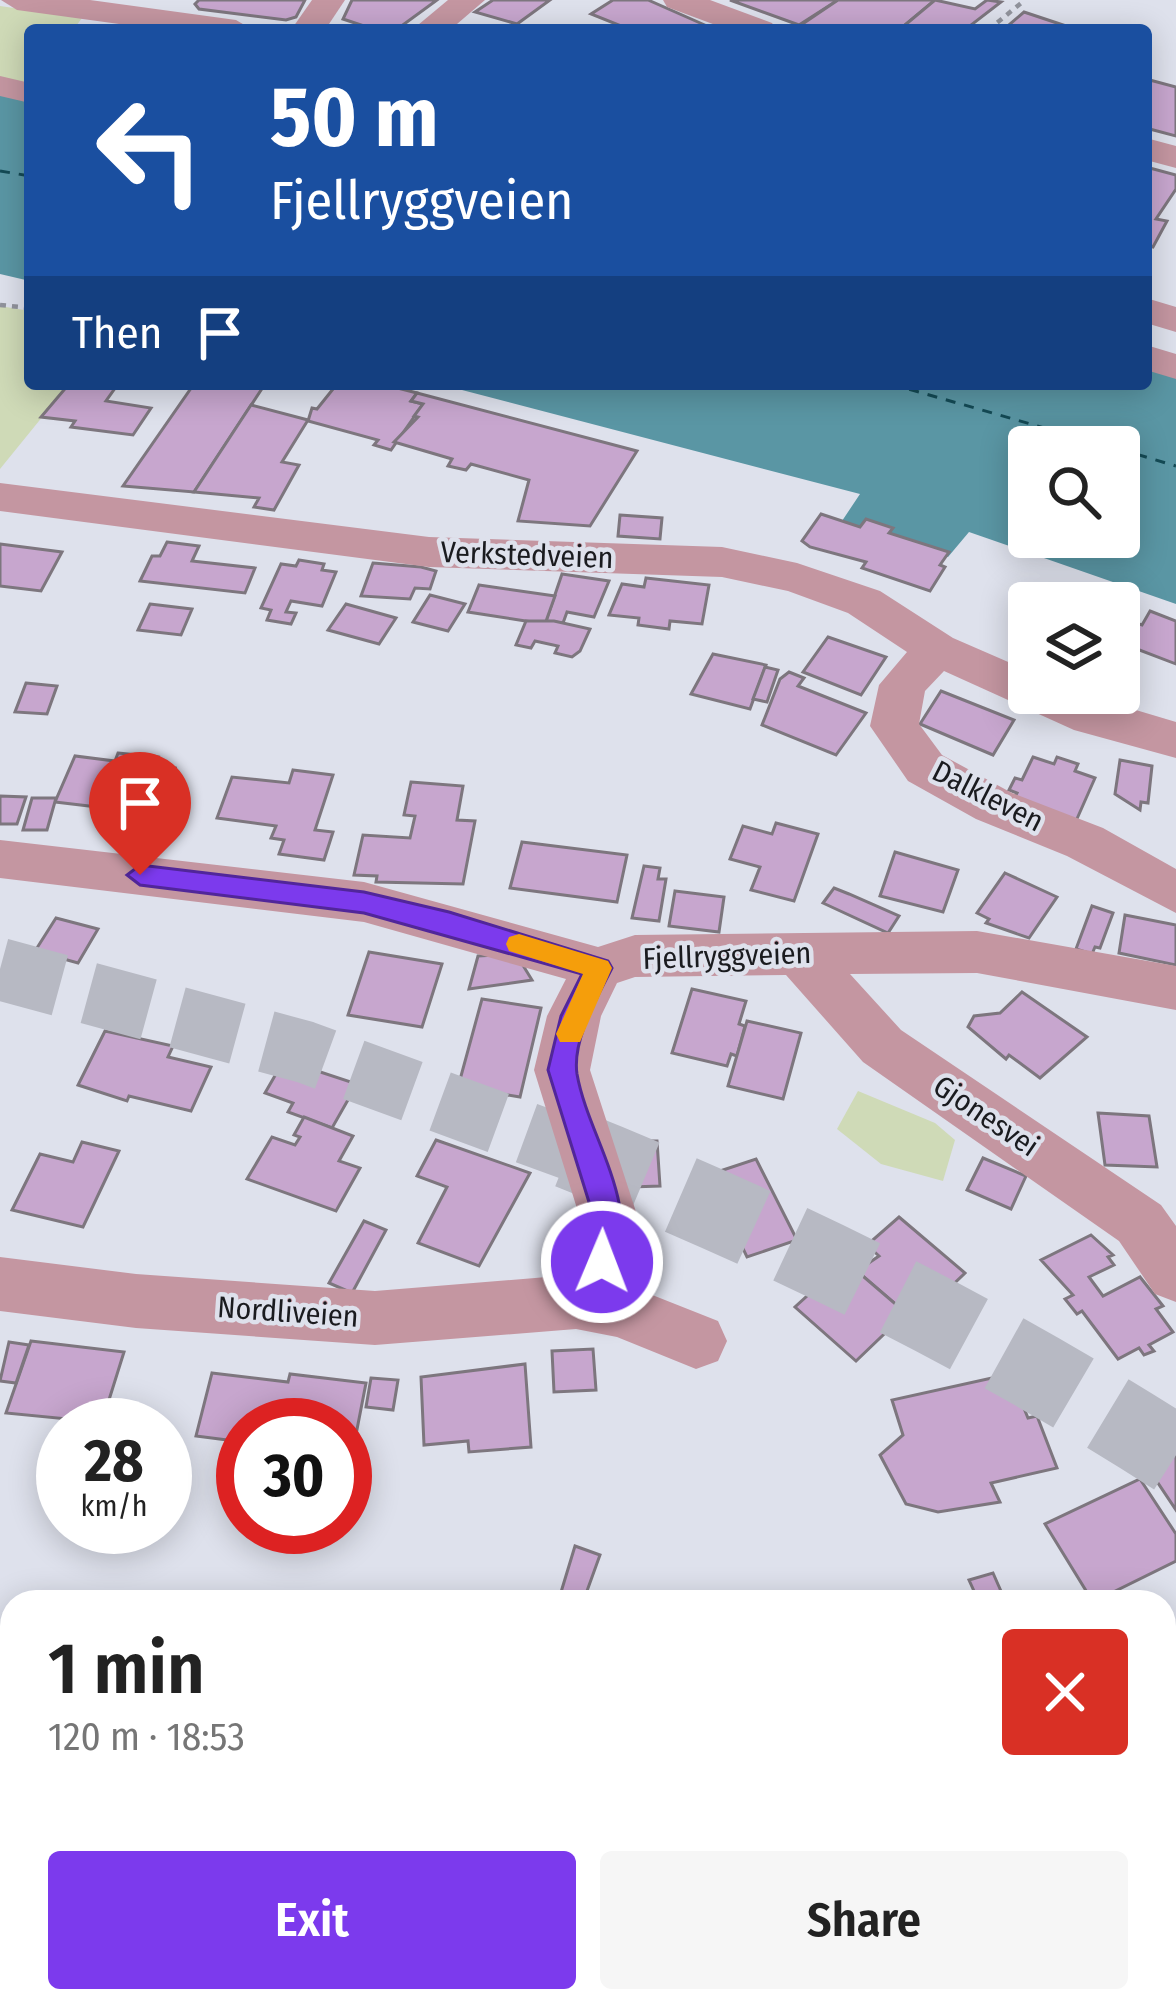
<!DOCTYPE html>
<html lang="en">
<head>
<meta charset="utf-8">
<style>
	body { margin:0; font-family:"Fira Sans Condensed",sans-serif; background:#f6f6f6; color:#222; height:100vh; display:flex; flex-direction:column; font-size:45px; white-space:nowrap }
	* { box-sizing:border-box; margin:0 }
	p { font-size:39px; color:#767676 }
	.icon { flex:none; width:66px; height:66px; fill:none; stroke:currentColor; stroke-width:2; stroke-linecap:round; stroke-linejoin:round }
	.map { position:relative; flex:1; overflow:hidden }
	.sheet { position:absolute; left:0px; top:1590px; width:1176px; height:423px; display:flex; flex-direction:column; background:#fff; border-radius:36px 36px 0 0; box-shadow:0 6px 30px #0003 }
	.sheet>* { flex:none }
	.guide { position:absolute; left:24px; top:24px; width:1128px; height:366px; border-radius:12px; box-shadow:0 6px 30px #0003; background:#1a4fa0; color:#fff; overflow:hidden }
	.fabs { position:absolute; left:1008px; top:426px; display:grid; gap:24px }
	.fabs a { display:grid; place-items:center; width:132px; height:132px; border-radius:12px; background:#fff; box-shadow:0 6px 30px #0003; font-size:60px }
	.speed { position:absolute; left:36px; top:1398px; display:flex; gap:24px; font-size:60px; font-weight:700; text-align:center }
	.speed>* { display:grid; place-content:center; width:156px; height:156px; border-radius:50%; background:#fff; box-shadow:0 6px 30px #0003; line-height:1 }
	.speed small { font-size:30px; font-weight:400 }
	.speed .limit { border:18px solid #d22; background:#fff; color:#111 }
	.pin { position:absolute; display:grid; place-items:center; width:102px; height:102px; color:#fff; margin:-123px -51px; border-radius:50% 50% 50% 0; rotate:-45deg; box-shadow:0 0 12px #0007 }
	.pin .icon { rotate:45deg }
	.me { position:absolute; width:132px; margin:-66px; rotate:1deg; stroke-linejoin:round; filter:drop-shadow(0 0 9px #0008) }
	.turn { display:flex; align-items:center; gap:42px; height:252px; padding:0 48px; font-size:54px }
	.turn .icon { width:156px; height:156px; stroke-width:2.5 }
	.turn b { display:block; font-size:84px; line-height:102px }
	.then { display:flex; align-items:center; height:114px; padding:0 48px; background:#0003; gap:24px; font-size:45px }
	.round { display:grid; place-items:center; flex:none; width:126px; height:126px; border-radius:12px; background:#f6f6f6 }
	.summary { display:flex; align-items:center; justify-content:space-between; height:204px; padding:0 48px }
	h1 { font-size:72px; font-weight:600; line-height:90px }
	.primary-button { display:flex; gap:24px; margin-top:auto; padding:24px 48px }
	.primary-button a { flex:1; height:138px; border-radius:12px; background:#7c3aed; color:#fff; font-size:48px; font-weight:600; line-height:138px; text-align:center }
	.primary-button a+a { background:#f6f6f6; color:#222 }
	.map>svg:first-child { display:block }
</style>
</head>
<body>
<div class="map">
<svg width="1176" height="2011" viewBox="0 0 1176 2011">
	<rect width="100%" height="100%" fill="#dee1ec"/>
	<g fill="#cfdab7">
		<polygon points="0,6 82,18 73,30 30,30 30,81 22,91 0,87"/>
		<polygon points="0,306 30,311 30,384 69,384 0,469"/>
		<polygon points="858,1091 935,1123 955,1140 943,1181 881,1164 837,1129"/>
	</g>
	<g fill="#5a96a4" fill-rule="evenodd">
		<polygon points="0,94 30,100 30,281 0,274"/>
		<path d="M1146,369L1176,378V604L969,532L948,557L840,524L860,494L439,384H1146ZM1029,447H1119V537H1029Z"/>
	</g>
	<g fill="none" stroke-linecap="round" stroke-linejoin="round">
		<g stroke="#144a55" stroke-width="3" stroke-dasharray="10 9" stroke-linecap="butt">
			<polyline points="0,171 30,176"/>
			<polyline points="891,384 1111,447"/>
			<polyline points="1119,449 1176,466"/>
		</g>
	</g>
	<g fill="#c7a6ce" stroke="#7d767e" stroke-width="3">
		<polygon points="199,0 305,0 296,17 286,20 199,9 195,4"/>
		<polygon points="352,0 437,0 396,30 376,30 343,19"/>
		<polygon points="493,0 550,0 517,24 475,12"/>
		<polygon points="613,0 648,0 716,30 631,30 591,14"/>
		<polygon points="730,0 838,0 799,25"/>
		<polygon points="838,0 935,0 899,30 798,27"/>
		<polygon points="935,0 975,9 987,0 1001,2 971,25 979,30 899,30"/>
		<polygon points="1024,12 1069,27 1075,30 1003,30"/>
		<polygon points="1146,79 1176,87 1176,136 1146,128"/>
		<polygon points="1146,167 1176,175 1176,189 1156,219 1167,221 1153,247 1146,245"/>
		<polygon points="69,384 118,384 106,401 151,408 133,435 71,427 75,421 41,417"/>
		<polygon points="194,384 265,384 194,492 123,486"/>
		<polygon points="337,384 382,384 417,393 411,401 423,404 391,450 374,445 378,440 308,421 312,408 317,409"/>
		<polygon points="417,393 637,451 590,526 518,521 529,480 471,464 466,470 448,466 452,459 394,442 418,417 414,416 423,404 411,401"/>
		<polygon points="251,405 308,420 282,462 299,465 274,510 254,507 259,498 194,492"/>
		<polygon points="821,514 860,527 866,519 893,528 889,533 949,552 940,565 945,567 930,591 862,568 866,562 810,547 802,541"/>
		<polygon points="620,515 662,518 660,539 618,536"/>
		<polygon points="167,542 199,546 192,561 255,568 245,593 140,581 152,556 160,556"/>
		<polygon points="0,544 62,552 41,591 0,586"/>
		<polygon points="299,560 324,564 322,570 336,572 322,606 291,601 286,612 296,613 291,624 267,620 271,610 261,608 281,564 296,566"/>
		<polygon points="373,563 421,567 436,571 430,589 415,588 410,599 361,596"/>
		<polygon points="562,574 609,581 594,617 567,612 563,623 546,621"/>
		<polygon points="646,578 709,585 702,624 670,621 669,629 638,625 639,618 609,615 622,584 644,587"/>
		<polygon points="479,585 555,596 545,624 468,612"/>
		<polygon points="430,595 465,604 448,631 413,622"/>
		<polygon points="150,604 192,609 181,635 138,630"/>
		<polygon points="346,604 396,618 379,644 328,630"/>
		<polygon points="1150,611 1176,621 1176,664 1129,646 1133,641 1121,636 1130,621 1142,625"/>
		<polygon points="526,621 554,621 590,629 580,651 572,657 555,653 558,646 535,641 531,648 516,645"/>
		<polygon points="828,637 886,657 861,695 803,672"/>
		<polygon points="713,654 766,665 750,709 691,694"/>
		<polygon points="765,667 778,670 767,702 753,699"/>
		<polygon points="789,672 804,678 798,686 866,713 836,755 762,725 780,679"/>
		<polygon points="26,683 57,686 47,714 15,712"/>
		<polygon points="941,691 1014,720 993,755 920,724"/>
		<polygon points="118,753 158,757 154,766 175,768 157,814 55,802 75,756 115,761"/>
		<polygon points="1033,757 1054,764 1057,757 1078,764 1075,771 1095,778 1076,821 1013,800 1017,793 1009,790 1015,778 1022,780"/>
		<polygon points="1120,760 1152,766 1148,803 1141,802 1140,810 1115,794"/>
		<polygon points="293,770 333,775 315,830 333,832 324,860 279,854 284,840 271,838 276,826 217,818 232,777 289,783"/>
		<polygon points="411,782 463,786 457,820 475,821 463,884 376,882 377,876 354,875 363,835 410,838 415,816 404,815"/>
		<polygon points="0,796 26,797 17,824 0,824"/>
		<polygon points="32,798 56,798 47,830 23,830"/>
		<polygon points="776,823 818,834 794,901 751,890 760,867 730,859 743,826 772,834"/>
		<polygon points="522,842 627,855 617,902 510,888"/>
		<polygon points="895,852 958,870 943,912 880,896"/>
		<polygon points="644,866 660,868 658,879 666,879 659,921 632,918"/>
		<polygon points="1005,873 1057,897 1029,938 986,923 989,919 977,913"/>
		<polygon points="834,888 849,894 899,916 888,933 823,903"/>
		<polygon points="675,891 724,897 719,932 669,926"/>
		<polygon points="1092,906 1113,913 1100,948 1095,947 1092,954 1076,949"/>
		<polygon points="1125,915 1176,925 1176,965 1119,953"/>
		<polygon points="56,918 98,929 78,963 35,951"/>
		<polygon points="369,952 442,964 422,1027 348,1015"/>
		<polygon points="516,954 532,980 469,989 478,956"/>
		<polygon points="692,989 746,1001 739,1024 745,1026 737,1056 731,1054 727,1066 672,1053"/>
		<polygon points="1022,992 1087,1037 1040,1078 1009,1055 1006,1059 968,1027 974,1016 1000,1013"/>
		<polygon points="482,999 541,1008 520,1097 458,1087"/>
		<polygon points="747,1021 801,1033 783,1099 728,1086"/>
		<polygon points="105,1031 173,1046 168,1057 211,1067 191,1111 129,1096 127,1101 78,1085"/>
		<polygon points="284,1060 357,1084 332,1128 288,1112 293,1103 265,1093"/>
		<polygon points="1098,1113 1149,1116 1157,1167 1105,1165"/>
		<polygon points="304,1117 353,1136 339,1161 360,1168 336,1211 247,1179 272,1137 295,1145 300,1137 294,1135"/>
		<polygon points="436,1140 530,1173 479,1266 418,1243 447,1187 417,1176"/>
		<polygon points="628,1141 657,1141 660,1186 631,1187"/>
		<polygon points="82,1142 119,1151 83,1227 12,1210 40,1154 73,1162"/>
		<polygon points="983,1158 1026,1176 1011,1209 967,1190"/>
		<polygon points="756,1159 797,1240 747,1257 708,1175"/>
		<polygon points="899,1217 965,1273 915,1321 857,1271 879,1256 867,1245"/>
		<polygon points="364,1221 386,1230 352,1293 329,1283"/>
		<polygon points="1091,1235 1113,1255 1108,1257 1114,1265 1089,1277 1103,1296 1140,1277 1163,1306 1156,1309 1173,1332 1149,1345 1154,1351 1144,1355 1139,1348 1118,1359 1082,1311 1077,1314 1065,1299 1073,1295 1041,1260"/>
		<polygon points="857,1271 906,1313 856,1361 795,1307 829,1276 840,1286"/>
		<polygon points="31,1341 124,1352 108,1403 114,1404 108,1423 6,1413"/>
		<polygon points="9,1342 29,1345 16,1383 0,1381"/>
		<polygon points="593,1349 596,1390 554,1392 552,1351"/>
		<polygon points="525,1364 531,1447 469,1452 468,1441 424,1445 421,1377"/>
		<polygon points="212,1373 288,1382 290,1374 366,1383 352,1455 345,1454 345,1425 243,1425 243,1442 196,1436"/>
		<polygon points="1010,1374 1028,1418 1037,1416 1057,1468 991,1483 1000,1502 938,1512 906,1504 880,1455 903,1435 892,1400"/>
		<polygon points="371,1378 398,1380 393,1410 366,1407"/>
		<polygon points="1176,1454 1176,1510 1148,1468"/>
		<polygon points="1140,1479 1176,1534 1176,1561 1093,1602 1045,1524"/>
		<polygon points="575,1546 600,1555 583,1602 558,1602"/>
		<polygon points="993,1573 1004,1598 979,1602 969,1580"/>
		<polygon points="0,1714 12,1717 12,1745 0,1776"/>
		<polygon points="0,1960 12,1965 12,2001 29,2001 25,2011 0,2009"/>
		<polygon points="249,2001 371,2001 370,2011 247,2011"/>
		<polygon points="371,2001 441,2001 473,2011 370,2011"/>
		<polygon points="704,2001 750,2001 748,2011 702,2011"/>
	</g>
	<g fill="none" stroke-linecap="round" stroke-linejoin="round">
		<polyline stroke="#b7b9c3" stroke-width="62" stroke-dasharray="62 30" stroke-linecap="butt" points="0,969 305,1052 578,1152"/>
		<path stroke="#b7b9c3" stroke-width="80" stroke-dasharray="80 40" stroke-linecap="butt" d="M570,1149C781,1233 986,1334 1176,1456"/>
		<g stroke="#91939c" stroke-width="4.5" stroke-dasharray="6 6" stroke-linecap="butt">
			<polyline points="988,30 1025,0"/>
			<polyline points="0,305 30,308"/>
		</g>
		<g fill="#c496a1" fill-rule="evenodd">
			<polygon points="1,0 90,0 236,20 253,30 163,30 17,10"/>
			<polygon points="312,0 345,0 325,30 291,30"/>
			<polygon points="448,0 485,0 450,30 412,30"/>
			<polygon points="663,0 710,0 772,23 777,30 729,30 667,7"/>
			<polygon points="0,76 30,83 30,103 0,96"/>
			<polygon points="1146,138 1176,146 1176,168 1146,160"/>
			<polygon points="1146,298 1176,307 1176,332 1146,323"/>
			<polygon points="1146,345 1176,354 1176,379 1146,370"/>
			<polygon points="0,483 429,537 722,547 797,563 880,591 953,638 1029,671 1029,693 1079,693 1176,722 1176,758 1074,730 944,671 925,691 919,724 942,755 1012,793 1103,828 1176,869 1176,913 1067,856 976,819 908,781 870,726 879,685 907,652 848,613 788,591 722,577 429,567 0,511"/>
			<polygon points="0,840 364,882 598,947 635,935 977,931 1176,966 1176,1010 977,973 850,974 901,1030 1161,1205 1176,1226 1176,1302 1155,1294 1119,1241 863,1062 786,975 635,977 617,983 601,1016 590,1070 637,1215 633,1261 622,1283 718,1321 727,1341 718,1361 696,1369 617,1337 576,1329 375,1345 136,1328 0,1311 0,1257 136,1274 375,1291 559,1276 574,1254 579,1215 534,1070 547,1016 566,979 364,922 0,878"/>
			<polygon points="153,2001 227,2001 225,2011 149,2011"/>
		</g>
	</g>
	<path fill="#7c3aed" stroke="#51269a" stroke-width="3" d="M140,865L364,892L449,912L608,961L612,968C597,998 572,1040 577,1074C588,1137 643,1206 613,1271L602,1275L592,1271L587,1262L593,1215L548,1070L561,1016L582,974L364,913L140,885L127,875Z"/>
	<polygon fill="#f59e0b" points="519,934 608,961 612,968 580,1042 560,1042 556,1034 583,974 509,951 506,944 509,937"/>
	<g text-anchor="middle" stroke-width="9" stroke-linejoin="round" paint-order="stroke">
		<g font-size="30" fill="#1a1b1f" stroke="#dee1ec">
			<text transform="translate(527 555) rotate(2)" y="10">Verkstedveien</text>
			<text transform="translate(988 796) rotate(27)" y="10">Dalkleven</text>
			<text transform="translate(727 956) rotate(-2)" y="10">Fjellryggveien</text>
			<text transform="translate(986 1116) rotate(34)" y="10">Gjonesvei</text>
			<text transform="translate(288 1312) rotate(4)" y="10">Nordliveien</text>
		</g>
	</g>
</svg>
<div class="fabs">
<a><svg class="icon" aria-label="search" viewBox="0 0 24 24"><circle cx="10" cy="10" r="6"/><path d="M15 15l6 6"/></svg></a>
<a><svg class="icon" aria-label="layers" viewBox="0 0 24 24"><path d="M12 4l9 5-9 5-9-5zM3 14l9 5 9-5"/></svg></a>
</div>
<div class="speed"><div>28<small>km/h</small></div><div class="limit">30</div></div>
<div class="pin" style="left:140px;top:875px;background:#d93025"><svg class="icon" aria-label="arrive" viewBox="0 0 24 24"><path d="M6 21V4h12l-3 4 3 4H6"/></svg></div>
<svg class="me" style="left:602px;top:1262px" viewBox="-20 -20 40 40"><circle r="17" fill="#7c3aed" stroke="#fff" stroke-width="3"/><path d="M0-11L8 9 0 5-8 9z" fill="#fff"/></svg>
<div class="guide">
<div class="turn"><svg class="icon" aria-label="left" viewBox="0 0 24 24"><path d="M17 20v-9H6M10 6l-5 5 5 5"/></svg><div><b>50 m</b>Fjellryggveien</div></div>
<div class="then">Then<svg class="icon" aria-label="arrive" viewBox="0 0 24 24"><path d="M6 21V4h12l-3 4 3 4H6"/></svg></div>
</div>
<section class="sheet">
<div class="summary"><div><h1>1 min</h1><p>120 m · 18:53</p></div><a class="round" style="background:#d93025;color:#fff"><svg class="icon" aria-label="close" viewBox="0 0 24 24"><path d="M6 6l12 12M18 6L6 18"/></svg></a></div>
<div class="primary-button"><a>Exit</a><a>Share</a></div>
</section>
</div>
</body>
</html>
